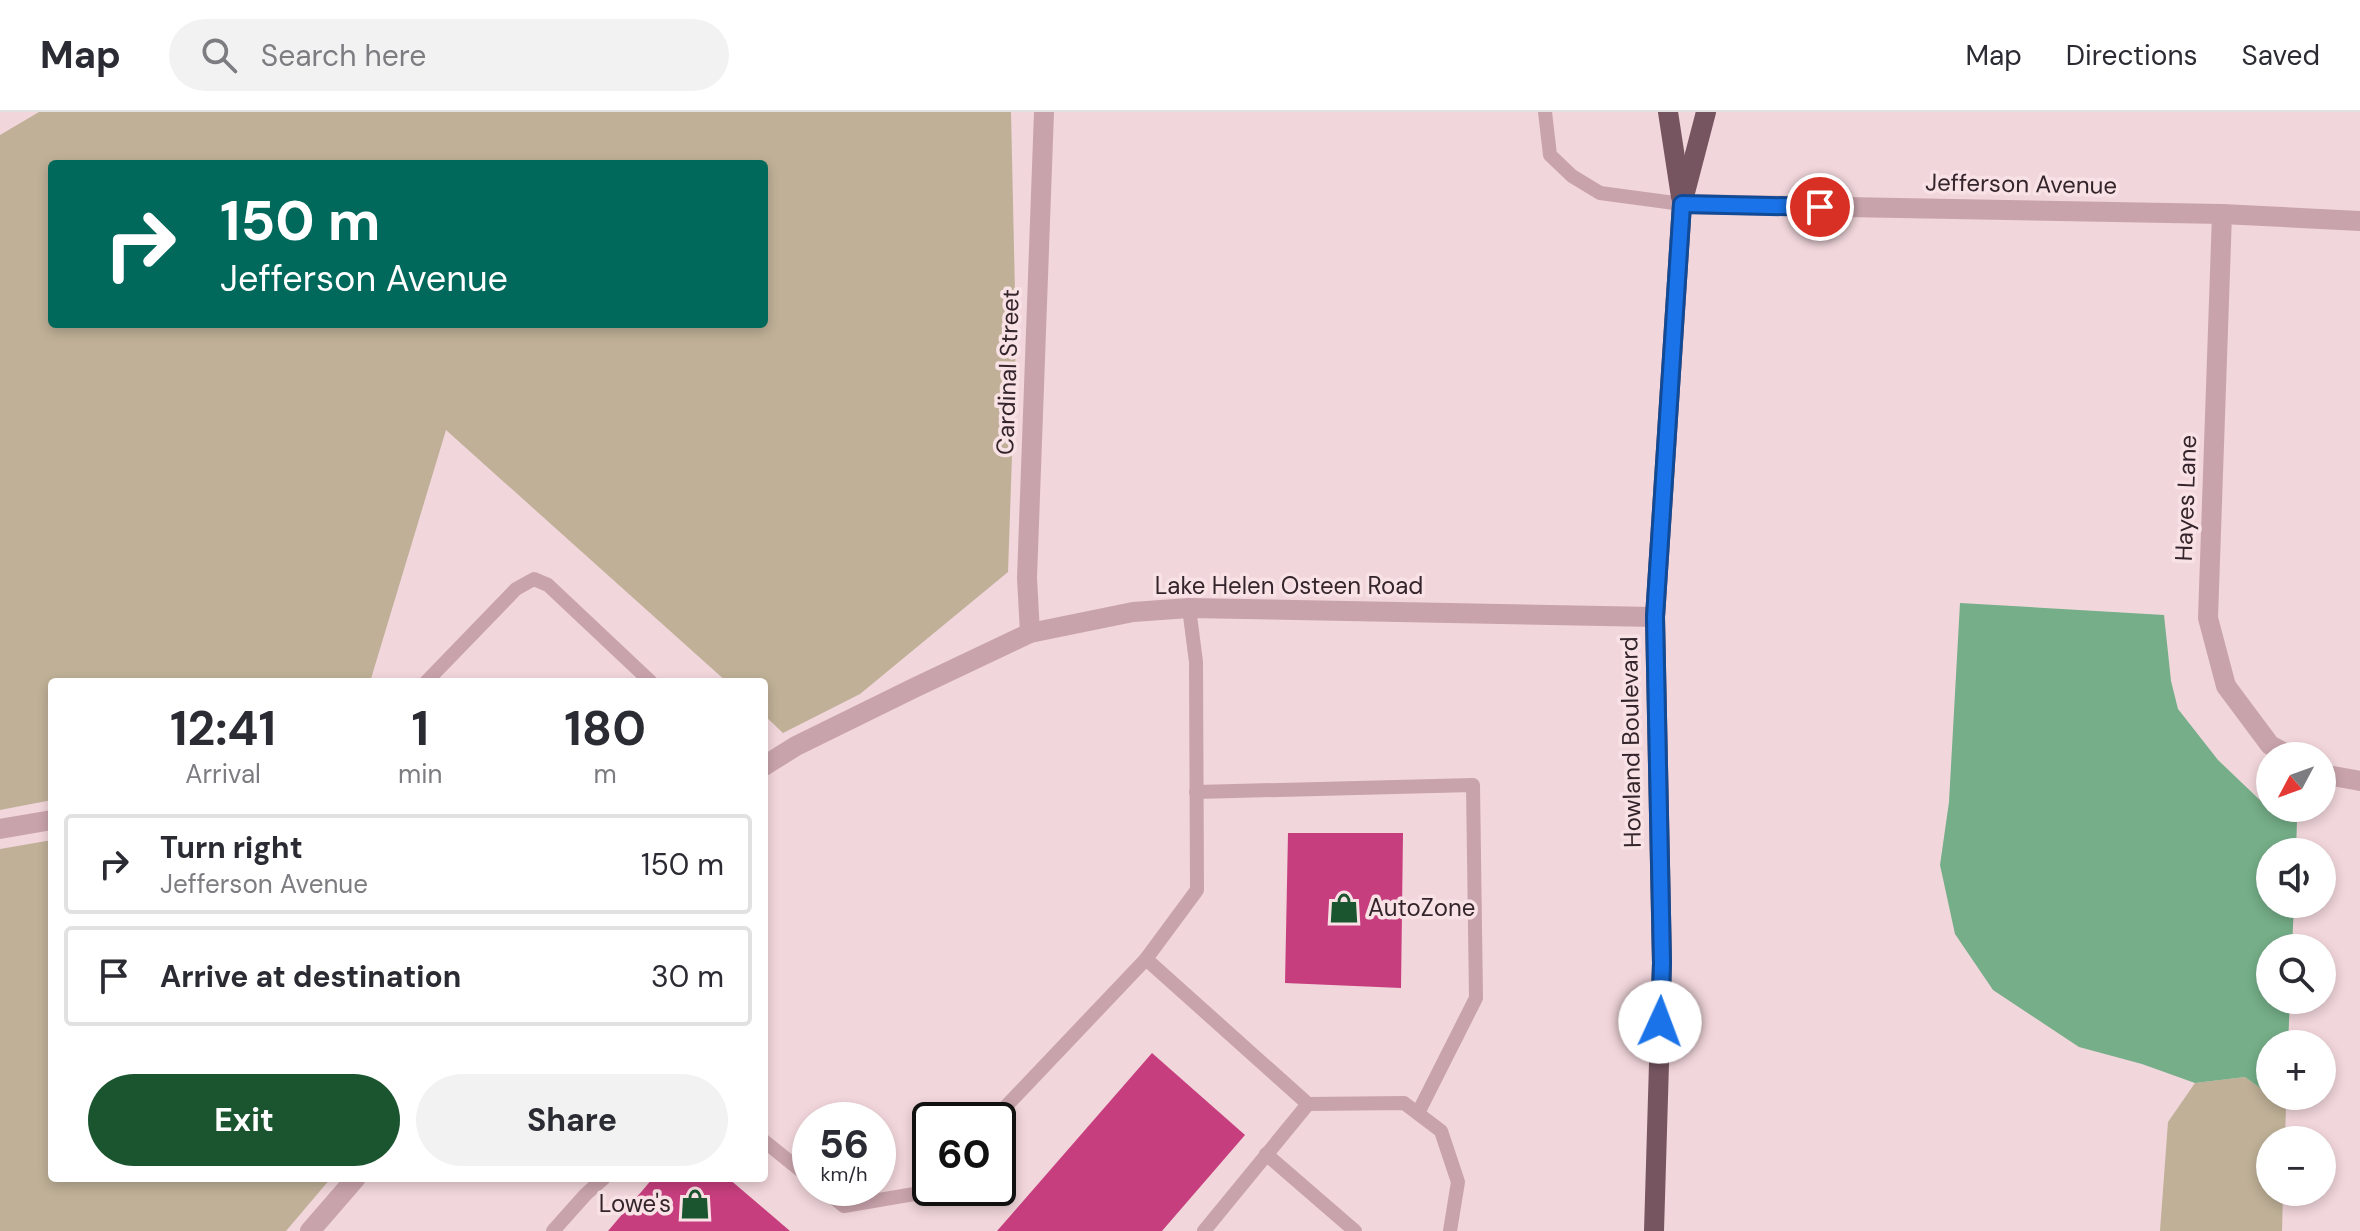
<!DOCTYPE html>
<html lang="en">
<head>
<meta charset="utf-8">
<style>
	body { margin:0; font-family:"DM Sans",sans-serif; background:#f2f2f3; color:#2b2b33; height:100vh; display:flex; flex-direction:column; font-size:30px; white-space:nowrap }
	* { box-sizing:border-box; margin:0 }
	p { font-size:26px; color:#7c7c81 }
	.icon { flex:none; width:44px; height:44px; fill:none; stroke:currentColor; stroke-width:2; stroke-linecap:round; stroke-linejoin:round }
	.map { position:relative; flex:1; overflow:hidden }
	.details { position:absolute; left:48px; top:566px; width:720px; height:504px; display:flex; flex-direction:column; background:#fff; border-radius:8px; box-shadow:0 4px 12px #0003 }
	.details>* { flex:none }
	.top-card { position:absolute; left:48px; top:48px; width:720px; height:168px; border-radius:8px; box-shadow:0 4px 12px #0003; background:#00695c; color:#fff; overflow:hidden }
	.needle { width:52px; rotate:229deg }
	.fabs { position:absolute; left:2256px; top:630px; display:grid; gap:16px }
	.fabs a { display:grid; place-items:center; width:80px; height:80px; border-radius:50%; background:#fff; box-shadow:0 4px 12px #0003; font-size:40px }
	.speed { position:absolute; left:792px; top:990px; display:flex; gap:16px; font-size:40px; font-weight:700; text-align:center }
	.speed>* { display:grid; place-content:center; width:104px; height:104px; border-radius:50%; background:#fff; box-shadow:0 4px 12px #0003; line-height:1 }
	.speed small { font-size:20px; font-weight:400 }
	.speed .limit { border:4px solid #111; border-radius:12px; background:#fff; color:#111 }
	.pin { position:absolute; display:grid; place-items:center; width:68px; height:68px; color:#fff; margin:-34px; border:4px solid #fff; border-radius:50%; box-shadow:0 2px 8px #0007 }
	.me { position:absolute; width:88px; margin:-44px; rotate:2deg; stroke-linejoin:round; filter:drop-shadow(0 0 6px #0008) }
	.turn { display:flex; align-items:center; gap:28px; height:168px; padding:0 40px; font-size:36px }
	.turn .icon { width:104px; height:104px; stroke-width:2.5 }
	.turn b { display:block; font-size:56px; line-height:68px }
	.eta { display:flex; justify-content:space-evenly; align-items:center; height:136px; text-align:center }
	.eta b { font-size:48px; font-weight:700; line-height:56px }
	.cta { display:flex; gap:16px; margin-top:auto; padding:16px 40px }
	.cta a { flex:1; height:92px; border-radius:48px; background:#1a552f; color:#fff; font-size:32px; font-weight:700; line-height:92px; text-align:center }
	.cta a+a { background:#f2f2f3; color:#2b2b33 }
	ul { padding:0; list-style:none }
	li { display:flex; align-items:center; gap:24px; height:100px; margin:0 16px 12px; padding:0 24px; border:4px solid #e1e1e2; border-radius:8px }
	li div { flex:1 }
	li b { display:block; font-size:30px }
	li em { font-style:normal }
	header { display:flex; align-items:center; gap:48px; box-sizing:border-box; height:112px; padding:0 40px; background:#fff; border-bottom:2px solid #e1e1e2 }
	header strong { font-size:38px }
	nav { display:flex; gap:44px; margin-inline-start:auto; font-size:28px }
	.search { width:560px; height:72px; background:#f2f2f3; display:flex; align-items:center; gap:20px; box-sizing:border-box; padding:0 28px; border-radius:44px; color:#7c7c81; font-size:30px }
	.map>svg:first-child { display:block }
</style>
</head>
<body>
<header>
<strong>Map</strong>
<div class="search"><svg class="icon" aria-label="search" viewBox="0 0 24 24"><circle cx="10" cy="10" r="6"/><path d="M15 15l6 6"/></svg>Search here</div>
<nav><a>Map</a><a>Directions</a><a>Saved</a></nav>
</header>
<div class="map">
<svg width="2360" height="1119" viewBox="0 0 2360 1119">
	<rect width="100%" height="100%" fill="#f1d6db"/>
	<g fill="#bfb097" fill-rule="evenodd">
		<path d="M39,0H1011L1016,227L1008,460L860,582L783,621L764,603V570H727L446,318L370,570H52V688L0,698V23ZM52,52H764V212H52Z"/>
		<polygon points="52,728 52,1066 331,1066 286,1119 0,1119 0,737"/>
		<polygon points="2245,965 2286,994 2285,1028 2270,1028 2270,1080 2283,1080 2282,1119 2160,1119 2168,1010 2195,971"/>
	</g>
	<polygon fill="#75ae88" points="1960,491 2164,503 2171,569 2178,597 2218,648 2264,692 2297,708 2296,740 2270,740 2270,792 2294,792 2292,836 2270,836 2270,888 2290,888 2288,932 2270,932 2270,983 2245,965 2195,971 2142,952 2079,935 1993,878 1955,822 1940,753 1949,690"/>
	<g fill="#c73e7e">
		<polygon points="1288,721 1403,721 1401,876 1285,871"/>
		<polygon points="1152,941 1245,1023 1162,1119 997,1119"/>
		<polygon points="653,1066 728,1066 790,1119 608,1119"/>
	</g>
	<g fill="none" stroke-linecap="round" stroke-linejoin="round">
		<g stroke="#c9a3ac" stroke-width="14">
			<polyline points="1545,0 1550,43 1572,64 1600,81 1682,92"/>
			<polyline points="1189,496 1196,550 1197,778 1146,847 1308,992 1204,1119"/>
			<polyline points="426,570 516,477 534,467 548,473 651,570"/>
			<polyline points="1196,680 1473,673 1476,886 1418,1001"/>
			<polyline points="1308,992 1404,991 1441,1019 1458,1070 1450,1119"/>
			<polyline points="993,1008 1146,847"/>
			<polyline points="764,1029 810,1066"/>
			<polyline points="1266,1042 1355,1119"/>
			<polyline points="822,1076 844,1094 926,1080 930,1076"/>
			<polyline points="553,1119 586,1082 604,1066"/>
		</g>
		<g stroke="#c9a3ac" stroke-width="20">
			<polyline points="1682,92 2222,102 2360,109"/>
			<polyline points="2222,102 2208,506 2226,574 2270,633 2290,644"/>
			<polyline points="1030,521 1027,466 1044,0"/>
			<polyline points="2322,662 2360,669"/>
			<polyline points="0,717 52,708"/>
		</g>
		<g stroke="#c9a3ac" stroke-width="20">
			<polyline points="764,654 796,634 914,576 1030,521 1133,500 1189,496 1655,505"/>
			<polyline points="310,1119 356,1066"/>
		</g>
		<g stroke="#765561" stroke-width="20">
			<polyline points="1668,0 1681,85"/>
			<polyline points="1654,1119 1662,851 1655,505 1682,92 1706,0"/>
		</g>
	</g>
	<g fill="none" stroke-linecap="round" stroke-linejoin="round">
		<g stroke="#114b97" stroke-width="20">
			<polyline id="route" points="1660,910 1662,851 1655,505 1682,92 1820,95"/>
		</g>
		<use href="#route" stroke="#1a73e8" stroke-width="14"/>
	</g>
	<defs>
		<g id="shop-bare" transform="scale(2.4)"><path d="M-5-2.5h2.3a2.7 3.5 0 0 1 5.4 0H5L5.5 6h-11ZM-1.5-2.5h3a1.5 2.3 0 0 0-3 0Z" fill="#1a552f" stroke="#f9e2e6" stroke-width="2.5" paint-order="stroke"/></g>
	</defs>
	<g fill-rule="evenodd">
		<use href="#shop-bare" x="1344" y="796"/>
		<use href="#shop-bare" x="695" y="1092"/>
	</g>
	<g text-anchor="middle" stroke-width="7" stroke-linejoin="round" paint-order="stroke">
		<g font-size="24" fill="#33252b" stroke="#f9e2e6">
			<text transform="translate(2021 72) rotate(1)" y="8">Jefferson Avenue</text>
			<text transform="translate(1008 260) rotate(-88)" y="8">Cardinal Street</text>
			<text transform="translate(2186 386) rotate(-88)" y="8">Hayes Lane</text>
			<text x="1289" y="482">Lake Helen Osteen Road</text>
			<text transform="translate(1631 630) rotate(-91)" y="8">Howland Boulevard</text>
		</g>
		<g font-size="24" fill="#33252b" stroke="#f9e2e6" text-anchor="start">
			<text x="1368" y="804">AutoZone</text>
			<text x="671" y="1100" text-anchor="end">Lowe's</text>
		</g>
	</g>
</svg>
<div class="fabs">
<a><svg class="needle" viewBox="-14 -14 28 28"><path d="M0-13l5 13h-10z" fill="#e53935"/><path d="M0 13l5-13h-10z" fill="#7c7c81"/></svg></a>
<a><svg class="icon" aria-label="sound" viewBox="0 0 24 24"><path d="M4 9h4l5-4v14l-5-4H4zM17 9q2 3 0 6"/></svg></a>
<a><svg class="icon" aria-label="search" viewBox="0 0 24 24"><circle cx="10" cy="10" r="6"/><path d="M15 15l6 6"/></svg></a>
<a>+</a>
<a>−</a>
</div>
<div class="speed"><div>56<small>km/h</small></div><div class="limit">60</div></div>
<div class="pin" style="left:1820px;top:95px;background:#d93025"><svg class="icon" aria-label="arrive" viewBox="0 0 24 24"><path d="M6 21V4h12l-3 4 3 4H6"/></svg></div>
<svg class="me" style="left:1660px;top:910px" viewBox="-20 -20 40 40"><circle r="19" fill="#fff"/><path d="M0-13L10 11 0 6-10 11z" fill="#1a73e8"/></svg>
<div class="top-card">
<div class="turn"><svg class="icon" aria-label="right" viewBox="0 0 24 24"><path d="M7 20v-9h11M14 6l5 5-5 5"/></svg><div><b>150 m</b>Jefferson Avenue</div></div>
</div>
<section class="details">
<div class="eta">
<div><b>12:41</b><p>Arrival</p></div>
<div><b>1</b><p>min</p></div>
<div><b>180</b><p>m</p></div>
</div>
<ul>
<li><svg class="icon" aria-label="right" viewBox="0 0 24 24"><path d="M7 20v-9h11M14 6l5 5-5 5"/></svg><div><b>Turn right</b><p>Jefferson Avenue</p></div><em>150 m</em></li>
<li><svg class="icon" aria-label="arrive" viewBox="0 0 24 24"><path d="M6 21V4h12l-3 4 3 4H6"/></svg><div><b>Arrive at destination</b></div><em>30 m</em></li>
</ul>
<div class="cta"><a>Exit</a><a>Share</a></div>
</section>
</div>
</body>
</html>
